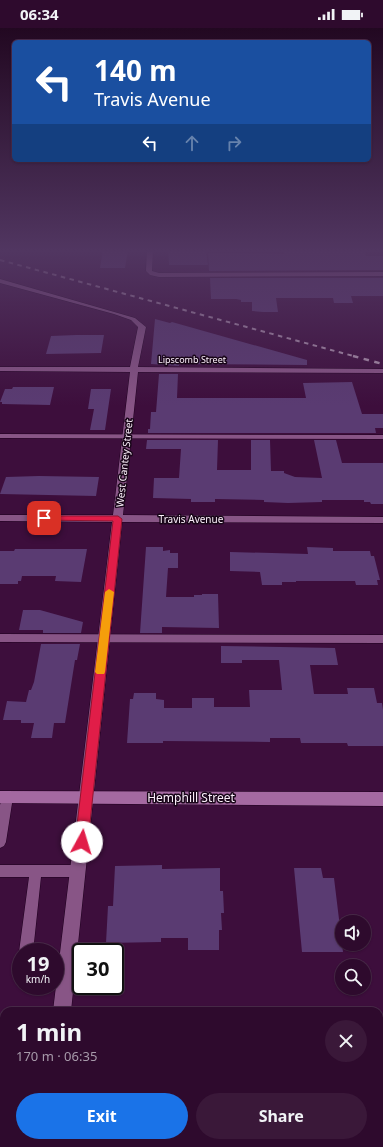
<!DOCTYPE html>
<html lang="en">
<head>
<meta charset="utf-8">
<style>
	body { margin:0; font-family:"Noto Sans",sans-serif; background:#3a1839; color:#f1f3f6; height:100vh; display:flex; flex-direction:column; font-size:15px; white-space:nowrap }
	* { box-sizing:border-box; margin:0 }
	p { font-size:13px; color:#a79aaa }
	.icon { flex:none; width:22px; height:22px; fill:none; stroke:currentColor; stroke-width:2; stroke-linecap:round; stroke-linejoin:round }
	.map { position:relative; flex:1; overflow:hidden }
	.side { position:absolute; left:0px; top:979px; width:383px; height:140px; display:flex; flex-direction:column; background:#2e0a2d; border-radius:12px 12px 0 0; box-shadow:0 1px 3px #0004,0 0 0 1px #492b49 }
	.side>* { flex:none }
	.guide { position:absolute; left:12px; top:12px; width:359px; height:122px; border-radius:6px; box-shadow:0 1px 3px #0004,0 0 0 1px #492b49; background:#1a4fa0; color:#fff; overflow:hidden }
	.controls { position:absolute; left:335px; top:887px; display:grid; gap:8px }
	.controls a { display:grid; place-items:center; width:36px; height:36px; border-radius:50%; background:#2e0a2d; box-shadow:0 1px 3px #0004,0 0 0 1px #492b49; font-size:20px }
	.speed { position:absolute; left:12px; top:915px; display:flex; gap:8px; font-size:20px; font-weight:700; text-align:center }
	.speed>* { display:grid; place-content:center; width:52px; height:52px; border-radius:50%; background:#2e0a2d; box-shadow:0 1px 3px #0004,0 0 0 1px #492b49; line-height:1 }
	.speed small { font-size:10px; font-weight:400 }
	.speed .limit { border:2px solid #111; border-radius:6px; background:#fff; color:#111 }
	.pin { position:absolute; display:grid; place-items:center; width:34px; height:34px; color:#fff; margin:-17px; border-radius:8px; box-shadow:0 2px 6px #0006 }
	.me { position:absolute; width:44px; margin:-22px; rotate:6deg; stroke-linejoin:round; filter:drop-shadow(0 0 3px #0008) }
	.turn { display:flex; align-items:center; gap:14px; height:84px; padding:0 16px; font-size:18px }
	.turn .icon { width:52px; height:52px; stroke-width:2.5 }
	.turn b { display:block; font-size:28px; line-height:34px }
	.lanes { display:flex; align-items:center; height:38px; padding:0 16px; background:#0003; justify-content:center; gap:20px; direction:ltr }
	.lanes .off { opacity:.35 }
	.round { display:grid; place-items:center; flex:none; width:42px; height:42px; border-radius:21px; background:#3a1839 }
	.headline { display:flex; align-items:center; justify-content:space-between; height:68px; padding:0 16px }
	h1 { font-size:24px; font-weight:700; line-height:30px }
	.button { display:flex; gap:8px; margin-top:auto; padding:8px 16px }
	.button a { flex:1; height:46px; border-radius:24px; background:#1a73e8; color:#fff; font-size:16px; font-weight:700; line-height:46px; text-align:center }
	.button a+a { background:#3a1839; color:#f1f3f6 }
	.status { display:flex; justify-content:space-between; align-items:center; height:28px; padding:0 20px; background:#2e0a2d; direction:ltr }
	.status svg { height:11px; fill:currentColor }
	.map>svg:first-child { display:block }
</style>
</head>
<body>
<div class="status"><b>06:34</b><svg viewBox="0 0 49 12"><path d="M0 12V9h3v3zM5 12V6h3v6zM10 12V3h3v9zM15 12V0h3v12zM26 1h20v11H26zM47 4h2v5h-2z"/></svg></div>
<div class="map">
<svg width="383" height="1119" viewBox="0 0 383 1119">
	<rect width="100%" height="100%" fill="#3d0e3c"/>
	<g fill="#5a3b72">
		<polygon points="103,222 128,222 125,240 100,240"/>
		<polygon points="168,222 206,222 208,237 169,237"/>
		<polygon points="283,224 365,224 366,228 383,228 383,242 209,243 208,225 284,226"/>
		<polygon points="210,250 383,250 383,268 351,268 353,275 334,275 333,270 276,270 278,284 263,284 252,283 252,274 241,274 241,272 236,271 211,271"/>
		<polygon points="155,291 170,295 172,294 307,332 307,337 179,336 179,338 151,336"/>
		<polygon points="76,307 104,307 101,325 46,326 51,308"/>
		<polygon points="159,346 178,346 177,370 306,370 303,355 352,354 362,386 383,386 383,400 375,400 376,405 148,405 148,401 150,401 151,384 156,384"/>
		<polygon points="13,359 54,359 50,377 2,376 2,374 0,374 5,361 12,361"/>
		<polygon points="91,361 111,361 105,402 90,402 94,381 88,381"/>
		<polygon points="147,412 218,412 217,442 251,442 251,412 270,412 271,443 284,443 284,445 295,449 322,450 314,412 336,412 342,435 383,435 383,476 371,476 370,474 364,474 364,472 322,472 322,474 288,475 264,474 264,472 215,471 215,474 191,474 191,471 153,470 154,450 179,450 181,421 146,421"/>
		<polygon points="39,448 99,449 96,468 0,466 6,449"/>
		<polygon points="146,519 163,519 163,523 170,522 170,525 178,525 178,540 168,540 166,569 194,569 194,567 202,567 202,566 218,566 219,600 162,599 162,605 140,605"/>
		<polygon points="307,519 333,520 333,523 370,523 371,528 374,528 380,552 377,552 378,557 356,557 355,553 296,553 296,554 282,554 282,557 262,557 260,544 230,543 230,524 308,526"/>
		<polygon points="15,521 87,521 81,554 55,553 56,548 22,548 21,553 18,553 18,556 0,556 0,523 14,523"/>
		<polygon points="23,582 40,582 83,594 81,605 43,605 43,602 19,602"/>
		<polygon points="41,616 80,616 77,632 75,632 65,695 54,695 52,710 31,710 34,695 21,695 21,692 3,692 7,673 26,674 29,662 31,662 34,654"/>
		<polygon points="221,618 335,620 338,637 310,637 314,666 348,666 347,660 374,660 377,675 382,675 383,682 383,718 348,718 347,715 301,715 300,710 270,710 270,714 163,713 163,715 127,715 130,671 133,671 134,665 156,665 156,671 164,672 164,680 192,680 192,670 214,670 214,679 250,679 249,662 282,662 279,632 242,632 242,635 221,635"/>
		<polygon points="162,837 162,841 220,840 220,863 223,863 224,885 221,885 222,902 219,902 219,922 188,922 188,910 161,910 161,914 106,915 108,878 113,878 115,838"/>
		<polygon points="294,840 321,840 323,850 334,850 343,924 302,924"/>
	</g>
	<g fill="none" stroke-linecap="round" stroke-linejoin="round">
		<g stroke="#1f001f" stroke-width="1">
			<g id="service">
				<polygon points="0,406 383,407 383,411 0,410"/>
				<polygon points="0,606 383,607 383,615 0,614"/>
				<polygon points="7,764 11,765 13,769 6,814 4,818 0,820 0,777 3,765"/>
				<polygon points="0,837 78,837 82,839 84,843 82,847 78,849 41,849 33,924 21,924 21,928 19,924 29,849 0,849"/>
				<rect x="0" y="1002" width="4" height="14"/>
				<rect x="379" y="1007" width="4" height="14"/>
			</g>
		</g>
		<g stroke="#1f001f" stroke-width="1">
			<g id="minor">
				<polygon points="147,222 153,222 152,243 159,245 383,244 383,248 159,249 150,247 146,243"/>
				<polygon points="0,251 135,290 146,299 138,339 383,341 383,345 138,344 123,487 383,489 383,495 122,494 71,983 53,983 112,494 0,493 0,487 113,487 130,344 0,343 0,339 130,339 138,299 131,292 114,286 0,255"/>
				<polygon points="38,1115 58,1115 57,1119 37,1119"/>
			</g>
		</g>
		<g stroke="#1f001f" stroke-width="1">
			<polygon id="secondary" points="0,763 383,764 383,778 0,775"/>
		</g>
		<use href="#service" fill="#885586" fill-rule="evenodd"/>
		<use href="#minor" fill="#885586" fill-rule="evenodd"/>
		<use href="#secondary" fill="#a469a1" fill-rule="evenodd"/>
		<polyline stroke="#af95ae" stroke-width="2" stroke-dasharray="4.5 4.5" stroke-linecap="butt" points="0,232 357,329"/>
		<polyline stroke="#af95ae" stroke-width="2.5" stroke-dasharray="5.5 5.5" stroke-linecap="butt" points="353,328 383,336"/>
	</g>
	<linearGradient id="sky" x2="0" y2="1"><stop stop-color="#220821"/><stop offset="0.59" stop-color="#513661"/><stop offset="1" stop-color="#513661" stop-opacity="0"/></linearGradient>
	<rect width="383" height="378" fill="url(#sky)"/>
	<polygon fill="#e11d48" stroke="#92132f" points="44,488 118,488 122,491 88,814 86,818 82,819 77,818 75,814 113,493 41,492 40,490"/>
	<polygon fill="#f59e0b" points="109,561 114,564 105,644 104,646 97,646 95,644 105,564"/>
	<g text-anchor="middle" stroke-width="3" stroke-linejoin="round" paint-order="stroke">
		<g font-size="9" fill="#fcf0fb" stroke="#190619">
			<text x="192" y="335">Lipscomb Street</text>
		</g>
		<g font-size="10" fill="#fcf0fb" stroke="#190619">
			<text transform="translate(124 435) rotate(-84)" y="4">West Cantey Street</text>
			<text x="191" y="495">Travis Avenue</text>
		</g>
		<g font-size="12" fill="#fcf0fb" stroke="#190619">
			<text x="191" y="774">Hemphill Street</text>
		</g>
	</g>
</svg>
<div class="controls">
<a><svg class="icon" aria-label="sound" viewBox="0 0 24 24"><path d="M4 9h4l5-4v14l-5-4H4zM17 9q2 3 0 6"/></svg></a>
<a><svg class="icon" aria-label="search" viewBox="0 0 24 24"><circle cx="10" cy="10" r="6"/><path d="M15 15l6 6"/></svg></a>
</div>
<div class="speed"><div>19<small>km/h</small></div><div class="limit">30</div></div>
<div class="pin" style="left:44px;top:490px;background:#d93025"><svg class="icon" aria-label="arrive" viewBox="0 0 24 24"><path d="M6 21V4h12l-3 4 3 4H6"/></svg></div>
<svg class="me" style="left:82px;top:814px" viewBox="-20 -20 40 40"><circle r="19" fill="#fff"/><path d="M0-13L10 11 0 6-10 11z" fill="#e11d48"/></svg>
<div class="guide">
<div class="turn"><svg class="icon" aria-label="left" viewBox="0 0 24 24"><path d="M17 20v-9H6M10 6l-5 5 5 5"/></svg><div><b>140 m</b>Travis Avenue</div></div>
<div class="lanes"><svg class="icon" aria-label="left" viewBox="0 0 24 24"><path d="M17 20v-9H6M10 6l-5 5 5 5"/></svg><svg class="icon off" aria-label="ahead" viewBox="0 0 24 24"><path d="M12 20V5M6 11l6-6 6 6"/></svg><svg class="icon off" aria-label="right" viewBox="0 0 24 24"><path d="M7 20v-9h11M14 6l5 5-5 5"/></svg></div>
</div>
<section class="side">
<div class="headline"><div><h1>1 min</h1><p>170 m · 06:35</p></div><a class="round"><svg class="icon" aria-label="close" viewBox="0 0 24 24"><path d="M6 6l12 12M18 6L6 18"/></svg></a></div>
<div class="button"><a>Exit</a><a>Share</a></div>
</section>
</div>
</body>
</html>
